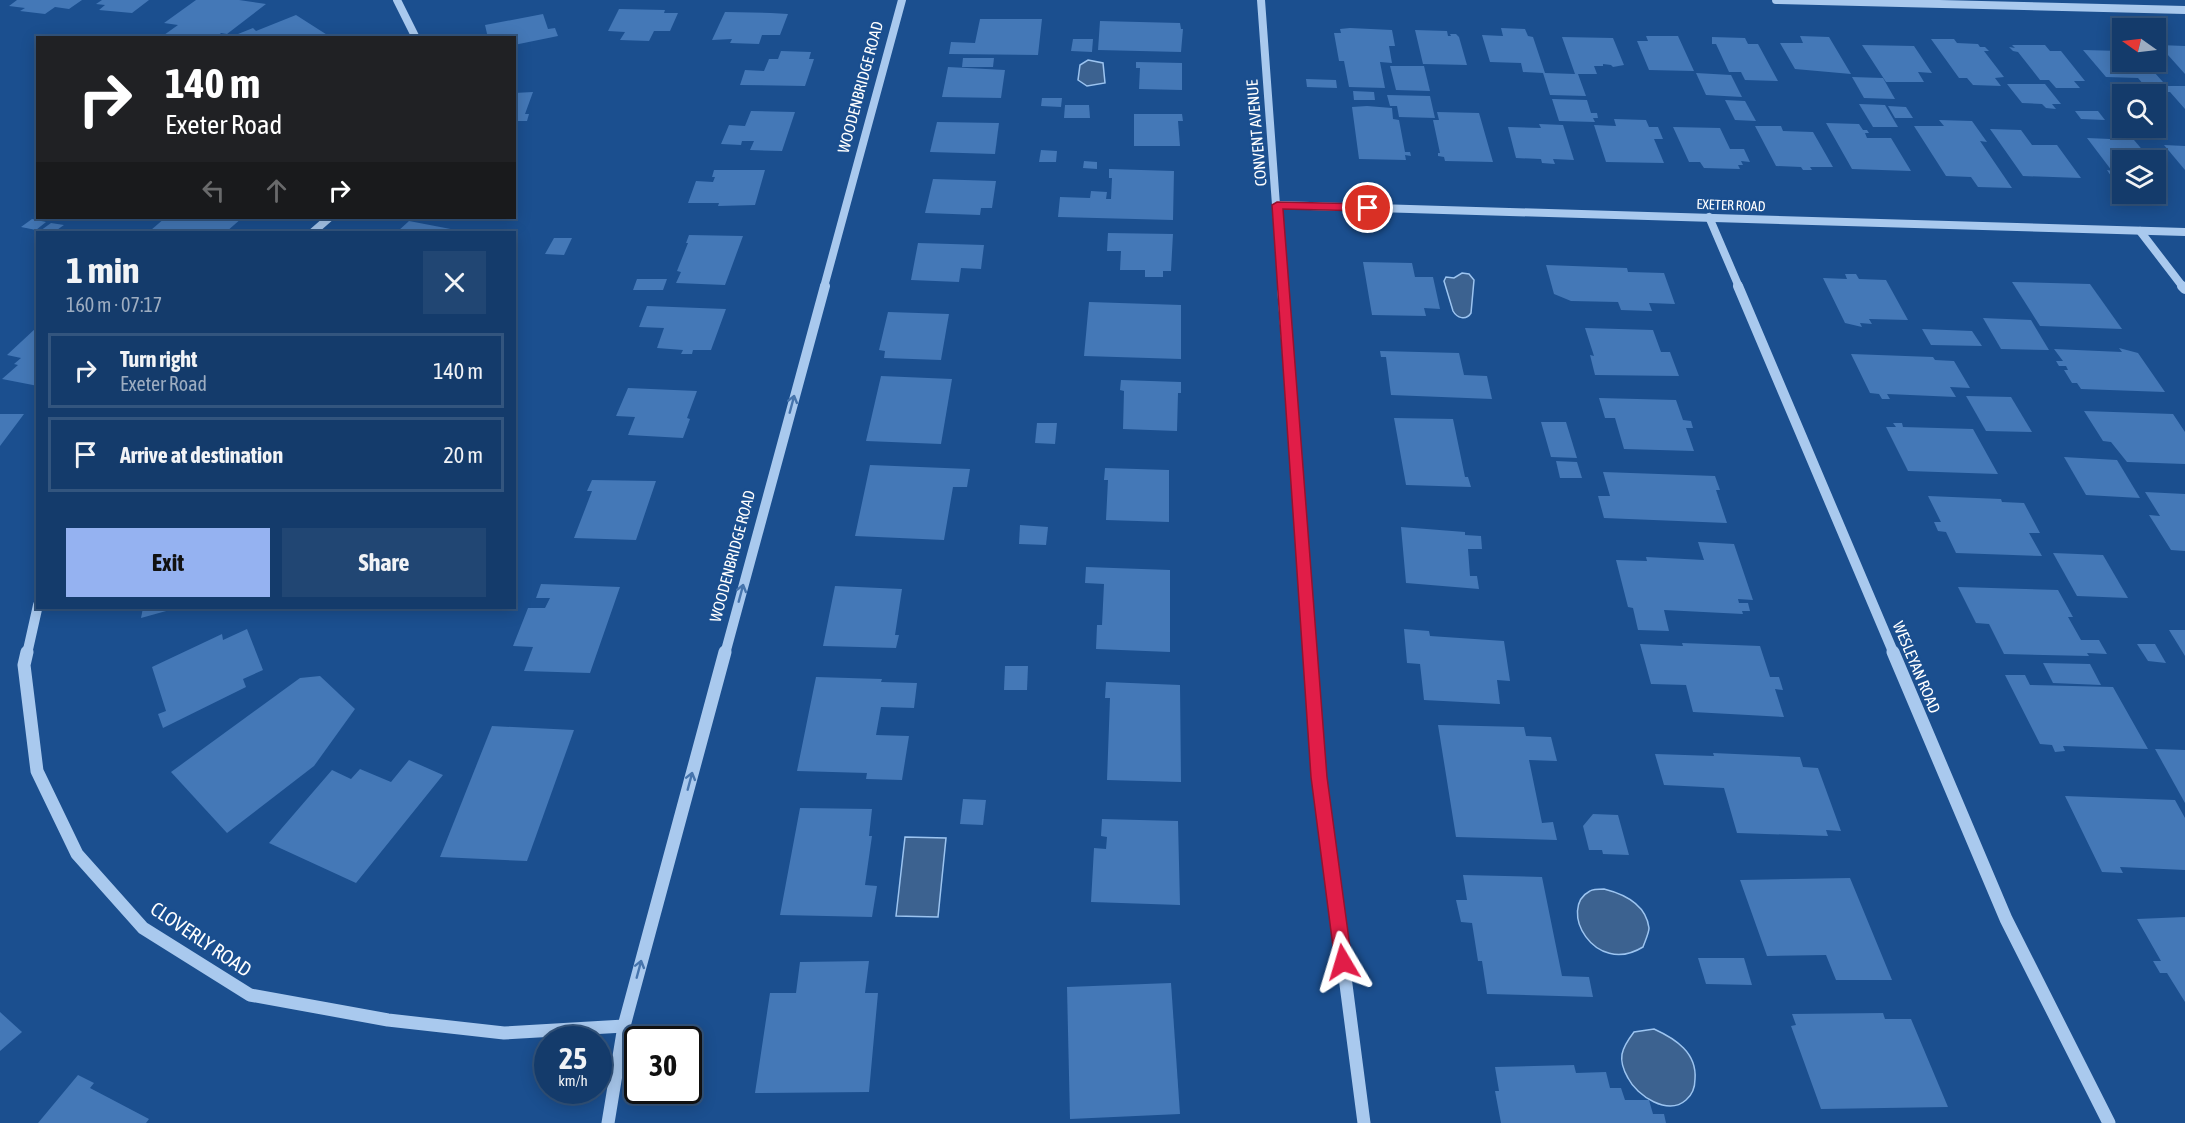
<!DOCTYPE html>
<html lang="en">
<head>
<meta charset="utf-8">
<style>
	body { margin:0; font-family:"Asap Condensed",sans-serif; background:#214673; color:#f1f3f6; height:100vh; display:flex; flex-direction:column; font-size:22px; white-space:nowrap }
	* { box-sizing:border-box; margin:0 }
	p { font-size:20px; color:#9dadc1 }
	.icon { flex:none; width:33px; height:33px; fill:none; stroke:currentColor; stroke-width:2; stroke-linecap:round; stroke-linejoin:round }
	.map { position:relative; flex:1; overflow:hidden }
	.sheet { position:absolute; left:36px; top:231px; width:480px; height:378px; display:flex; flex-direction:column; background:#143b6b; border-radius:0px; box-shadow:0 3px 15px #0003,0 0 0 2px #33557e }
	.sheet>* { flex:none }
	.banner { position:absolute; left:36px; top:36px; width:480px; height:183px; border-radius:0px; box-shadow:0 3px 15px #0003,0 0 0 2px #33557e; background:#202124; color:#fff; overflow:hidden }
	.needle { width:39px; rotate:284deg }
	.fabs { position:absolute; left:2112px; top:18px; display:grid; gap:12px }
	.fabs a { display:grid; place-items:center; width:54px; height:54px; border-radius:0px; background:#143b6b; box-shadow:0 3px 15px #0003,0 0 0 2px #33557e; font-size:30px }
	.speed { position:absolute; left:534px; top:1026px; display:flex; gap:12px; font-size:30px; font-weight:700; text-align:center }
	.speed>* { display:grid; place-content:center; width:78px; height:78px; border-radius:50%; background:#143b6b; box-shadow:0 3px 15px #0003,0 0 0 2px #33557e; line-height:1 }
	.speed small { font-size:15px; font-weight:400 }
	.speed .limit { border:3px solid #111; border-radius:9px; background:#fff; color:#111 }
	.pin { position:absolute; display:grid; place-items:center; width:51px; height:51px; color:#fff; margin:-26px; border:3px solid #fff; border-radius:50%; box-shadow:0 2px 6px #0007 }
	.me { position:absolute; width:66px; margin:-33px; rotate:353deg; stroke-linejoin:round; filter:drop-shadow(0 0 4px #0008) }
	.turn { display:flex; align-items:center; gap:21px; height:126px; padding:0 30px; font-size:27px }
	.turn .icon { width:78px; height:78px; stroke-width:2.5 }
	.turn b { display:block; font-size:42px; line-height:51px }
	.lanes { display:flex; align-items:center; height:57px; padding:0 30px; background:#0003; justify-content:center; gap:30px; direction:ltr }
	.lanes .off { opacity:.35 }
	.round { display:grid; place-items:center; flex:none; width:63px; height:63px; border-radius:0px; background:#214673 }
	.overview { display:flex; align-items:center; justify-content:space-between; height:102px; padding:0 30px }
	h1 { font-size:36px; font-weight:700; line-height:45px }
	.action { display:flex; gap:12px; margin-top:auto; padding:12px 30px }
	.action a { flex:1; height:69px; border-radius:0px; background:#95b2f1; color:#111; font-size:24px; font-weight:700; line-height:69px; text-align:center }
	.action a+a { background:#214673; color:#f1f3f6 }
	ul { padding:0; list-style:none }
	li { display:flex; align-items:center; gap:18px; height:75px; margin:0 12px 9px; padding:0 18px; border:3px solid #33557e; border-radius:0px }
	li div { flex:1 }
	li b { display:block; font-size:22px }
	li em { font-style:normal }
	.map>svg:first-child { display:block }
</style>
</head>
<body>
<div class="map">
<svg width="2185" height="1123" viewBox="0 0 2185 1123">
	<rect width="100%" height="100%" fill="#1b4f8f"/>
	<g fill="#3c6290" stroke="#9cc4f0" stroke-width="1.5">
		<polygon points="1088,60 1103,63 1105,83 1087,86 1078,80 1080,65"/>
		<path d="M1462,273L1469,274L1474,280L1471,313C1466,321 1457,318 1453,311L1444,281L1446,277L1454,278Z"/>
		<polygon points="905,837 946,838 938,917 896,916"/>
		<path d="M1604,889C1624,894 1646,904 1649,928C1649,933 1645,941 1643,947C1594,977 1557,908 1590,891C1593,889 1600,889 1604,889Z"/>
		<path d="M1654,1029C1676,1039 1697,1053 1695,1079C1695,1087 1692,1095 1686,1100C1668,1116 1637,1096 1628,1078C1617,1059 1621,1049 1634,1032Z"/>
	</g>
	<g fill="#4478b7">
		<polygon points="17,0 82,0 69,9 55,7 45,14 20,11 25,8 9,6"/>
		<polygon points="102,0 149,0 132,13 99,10 105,5 96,4"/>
		<polygon points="196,0 239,0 266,4 227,34 221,33 216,38 164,35 178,25 164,23"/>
		<polygon points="619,9 665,10 664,13 678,13 670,31 654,31 649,41 620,40 625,32 608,31"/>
		<polygon points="725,12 771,13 788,14 780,35 762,35 759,44 730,43 732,39 712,40"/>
		<polygon points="543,14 548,29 555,28 558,36 514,45 514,38 488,38 485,25"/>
		<polygon points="296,15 332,38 242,38 238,34 253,28 256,31"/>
		<polygon points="980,19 1042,19 1038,55 949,54 951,42 975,43"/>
		<polygon points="1100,21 1180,23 1181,29 1183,29 1181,52 1098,50"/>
		<polygon points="1350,28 1392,30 1395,46 1389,46 1392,63 1380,62 1385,88 1349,87 1344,61 1339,61 1334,33 1341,33 1340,29"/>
		<polygon points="1501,28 1525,29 1528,36 1533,37 1545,73 1575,74 1562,37 1613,38 1624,65 1613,67 1611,65 1603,64 1603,66 1594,66 1597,74 1578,74 1586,96 1550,95 1543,73 1523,72 1521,63 1490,62 1482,35 1503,36"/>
		<polygon points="1415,30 1447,31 1448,36 1451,36 1450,34 1456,34 1459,37 1467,65 1423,64"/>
		<polygon points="1646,36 1678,36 1694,71 1649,70 1637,41 1648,41"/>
		<polygon points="1800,36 1829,37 1851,74 1795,69 1780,43 1803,43"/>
		<polygon points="1712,37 1745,38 1748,44 1758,44 1778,81 1745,80 1741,72 1729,72 1716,44 1712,44"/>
		<polygon points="1073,39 1093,39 1092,52 1071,51"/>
		<polygon points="1931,39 1954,39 1957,43 1978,44 1980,47 1985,47 1989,51 1984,51 2004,77 1995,78 2001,86 1973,85 1967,78 1959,78"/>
		<polygon points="1862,45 1914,46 1932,73 1918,72 1924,82 1886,82"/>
		<polygon points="2012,45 2045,45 2050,51 2061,51 2085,81 2074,81 2080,88 2056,88 2049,80 2040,80 2018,52 2013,51 2009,47 2015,48"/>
		<polygon points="2159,45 2185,46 2185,74"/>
		<polygon points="2083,50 2122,51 2122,62 2145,62 2163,82 2160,82 2163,86 2185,86 2185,109 2170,92 2150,92 2138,78 2106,77"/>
		<polygon points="781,51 811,52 809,59 814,59 805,86 740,85 745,70 764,71 769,59 778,59"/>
		<polygon points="963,58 994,58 993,67 962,67"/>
		<polygon points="1136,62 1182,63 1182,90 1139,89 1140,68 1136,68"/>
		<polygon points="1390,66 1424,66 1430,91 1396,90"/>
		<polygon points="948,67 1005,70 1001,98 942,97"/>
		<polygon points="1696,73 1731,75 1742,97 1706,95"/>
		<polygon points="1852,77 1883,78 1895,99 1864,98"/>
		<polygon points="1306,79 1336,80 1337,88 1307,87"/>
		<polygon points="2007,84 2045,84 2061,104 2052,104 2056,109 2046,108 2042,104 2022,103"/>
		<polygon points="1353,91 1374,92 1375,100 1354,100"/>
		<polygon points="533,92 525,114 529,114 527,121 514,121 514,93"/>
		<polygon points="1387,95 1430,96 1435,118 1399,117 1397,106 1390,106"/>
		<polygon points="1042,98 1062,98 1061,107 1041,106"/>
		<polygon points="1552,99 1587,100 1591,113 1597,113 1598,118 1593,118 1595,122 1559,121"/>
		<polygon points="1725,100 1745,101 1756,121 1735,120"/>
		<polygon points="1859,104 1885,105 1898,127 1873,127"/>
		<polygon points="1065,105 1089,105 1090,118 1064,118"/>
		<polygon points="1367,106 1392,108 1393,119 1399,120 1405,152 1410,152 1411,156 1405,155 1406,160 1359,159 1352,107"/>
		<polygon points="1888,106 1906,107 1913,118 1895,118"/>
		<polygon points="751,111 795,112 782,151 750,150 754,141 742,141 741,145 721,144 729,125 745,126"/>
		<polygon points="2075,111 2098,111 2105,120 2081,119"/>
		<polygon points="1437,112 1479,113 1493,162 1445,161 1444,157 1438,156 1438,153 1440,153 1433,120 1439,120"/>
		<polygon points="1134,114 1182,114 1183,121 1178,121 1180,146 1134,146"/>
		<polygon points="1614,119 1646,120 1649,127 1658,127 1663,139 1654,139 1664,163 1606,162 1594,125 1616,126"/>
		<polygon points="1939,120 1972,121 1987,142 1980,141 2012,188 1978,187 1971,177 1946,176 1914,126 1944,126"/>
		<polygon points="937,122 999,123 995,154 930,152"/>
		<polygon points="1826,123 1859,124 1863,130 1867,130 1869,133 1865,133 1867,138 1891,138 1911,171 1852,169"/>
		<polygon points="1539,124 1563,125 1574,160 1553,159 1555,164 1542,163 1541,159 1516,158 1508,127 1541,128"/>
		<polygon points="1755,126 1781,126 1783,131 1813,132 1833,167 1810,167 1812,170 1803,170 1801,167 1776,166"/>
		<polygon points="1673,127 1720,128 1730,149 1744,149 1750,162 1741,161 1743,165 1738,165 1740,169 1704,168 1700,162 1689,162"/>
		<polygon points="1990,129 2021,130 2032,145 2057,145 2081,178 2023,176"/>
		<polygon points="2087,138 2134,140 2151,160 2122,160 2122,180 2118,180 2116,177 2111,176 2107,170 2112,171"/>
		<polygon points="2164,145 2185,146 2185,170"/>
		<polygon points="1041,150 1057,151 1056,162 1039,162"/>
		<polygon points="1084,161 1097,162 1097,169 1083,168"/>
		<polygon points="1109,169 1174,171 1173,220 1058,217 1060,197 1090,198 1091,191 1107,192 1106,199 1111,199 1112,178 1109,178"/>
		<polygon points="714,170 765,170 755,205 718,206 719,203 688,203 696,181 713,182 715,177 712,177"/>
		<polygon points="933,179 996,181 992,208 981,208 980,215 925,213"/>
		<polygon points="165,218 242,218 226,232 165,232 151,230"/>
		<polygon points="32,219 46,222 36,230 21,227"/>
		<polygon points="409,221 461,231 460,232 397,232"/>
		<polygon points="51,223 64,225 54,232 40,231"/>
		<polygon points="1108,233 1173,234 1171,271 1163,271 1163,277 1145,277 1145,270 1120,270 1121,251 1107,251"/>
		<polygon points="689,235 743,236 725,285 676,283 681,272 677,271 688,243 686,243"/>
		<polygon points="554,238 572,238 564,255 545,254"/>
		<polygon points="918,243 984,245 981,269 961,268 959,282 911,280"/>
		<polygon points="1363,262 1412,263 1415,277 1433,277 1440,309 1424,308 1426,316 1372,315"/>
		<polygon points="1546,265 1627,268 1628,272 1664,273 1675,304 1649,303 1652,311 1621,310 1618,302 1571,301 1554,294"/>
		<polygon points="1845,274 1856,274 1859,279 1886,280 1908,320 1869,319 1872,324 1860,323 1862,327 1845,323 1823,278 1847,279"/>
		<polygon points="637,279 667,279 663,290 633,290"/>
		<polygon points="2012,282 2090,284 2122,329 2040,326"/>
		<polygon points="1089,302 1181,305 1181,359 1084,356"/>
		<polygon points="647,306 726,309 711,350 693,350 692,354 681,354 683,350 657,348 664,328 639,327"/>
		<polygon points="888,312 949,314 941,360 884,358 885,351 879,350"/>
		<polygon points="1983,318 2031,320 2049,350 2001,349"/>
		<polygon points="36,328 38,386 2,379 18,365 14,364 21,358 7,355"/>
		<polygon points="1585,328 1653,330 1661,352 1670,352 1679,376 1595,375 1590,355 1594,356"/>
		<polygon points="1922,329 1972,331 1982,346 1931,345"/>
		<polygon points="2119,348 2138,353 2165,392 2081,389 2077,383 2072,383 2064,370 2068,370 2066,366 2059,366 2056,361 2063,361 2054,349 2122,352"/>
		<polygon points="1380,351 1459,353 1464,375 1487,376 1492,399 1391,395 1386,357 1381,357"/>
		<polygon points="1851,354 1933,357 1935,360 1954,361 1970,388 1950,387 1956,397 1887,394 1890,399 1882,399 1879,394 1870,393"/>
		<polygon points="881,376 952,379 941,444 866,441"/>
		<polygon points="1121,380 1181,382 1181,393 1178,393 1177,431 1123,429 1124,391 1120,390"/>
		<polygon points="628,388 697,391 687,418 690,419 683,438 628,435 635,417 616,416"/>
		<polygon points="1966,396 2011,397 2032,432 1986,431"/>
		<polygon points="1599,398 1676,400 1683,420 1691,421 1693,428 1686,428 1694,451 1624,449 1615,418 1605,418"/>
		<polygon points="2084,411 2173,414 2185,432 2185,464 2127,462 2111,442 2103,441"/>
		<polygon points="0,414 24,414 0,446"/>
		<polygon points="1394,418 1453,419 1465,477 1468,477 1471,487 1406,485"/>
		<polygon points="1541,422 1566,422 1577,458 1551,457"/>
		<polygon points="1037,423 1057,423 1055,444 1035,443"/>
		<polygon points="1893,423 1902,423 1903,427 1973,429 1998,474 1908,471 1886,427 1896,427"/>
		<polygon points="2064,457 2117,460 2140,498 2086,495"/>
		<polygon points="1556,461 1577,462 1582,478 1560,478"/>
		<polygon points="870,465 970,469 967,487 953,487 944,540 855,536"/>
		<polygon points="1105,468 1169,470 1169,522 1106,520 1108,480 1104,480"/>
		<polygon points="1603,472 1715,476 1720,490 1716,490 1727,523 1604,518 1598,496 1610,496"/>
		<polygon points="592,480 656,481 636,540 574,538 592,491 587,491"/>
		<polygon points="2145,492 2185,494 2185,551 2171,550 2149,515 2160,516"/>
		<polygon points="1928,496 2001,499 2002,502 2024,503 2040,533 2029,533 2042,556 1956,553 1946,532 1938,531 1934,522 1941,522"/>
		<polygon points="1020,525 1048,527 1046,545 1019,544"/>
		<polygon points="1401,527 1465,532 1465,535 1481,536 1482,549 1468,549 1470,576 1477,576 1479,589 1406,583"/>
		<polygon points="1698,542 1734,544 1753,600 1738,599 1739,603 1748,603 1750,611 1742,611 1743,614 1664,610 1669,631 1638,630 1633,608 1628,607 1616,560 1647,561 1646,557 1704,560"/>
		<polygon points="2053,553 2103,555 2128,598 2077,596"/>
		<polygon points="1086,567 1170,570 1170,652 1096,649 1097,625 1102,625 1104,584 1085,583"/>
		<polygon points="541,584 620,587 590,673 524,671 533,647 513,646 528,608 545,608 550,598 536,598"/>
		<polygon points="835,586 902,589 895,635 899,635 896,648 823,646"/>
		<polygon points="1958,587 2058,590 2073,617 2068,617 2081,640 2099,640 2107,654 2087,653 2089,656 2004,654 1989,624 1976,623"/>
		<polygon points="143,608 177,608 141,618"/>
		<polygon points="247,629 263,670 243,679 246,687 163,728 158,714 166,711 152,667 222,634 223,640"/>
		<polygon points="1404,629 1429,631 1430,636 1504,641 1510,681 1497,680 1500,704 1424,700 1420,664 1407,663"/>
		<polygon points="2169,630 2185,630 2185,656"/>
		<polygon points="1682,643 1760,646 1770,677 1779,677 1783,690 1775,689 1784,717 1693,712 1686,685 1651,684 1640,644 1683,646"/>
		<polygon points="2137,644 2155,644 2166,663 2148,661"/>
		<polygon points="2043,663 2090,664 2101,685 2053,683"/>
		<polygon points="1005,666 1028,666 1027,690 1004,690"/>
		<polygon points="2005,675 2025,675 2030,685 2113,687 2148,749 2063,746 2065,751 2055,752 2052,745 2040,744"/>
		<polygon points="320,676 355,709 314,766 227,833 171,772 300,678"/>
		<polygon points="816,677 882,679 881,682 917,683 914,708 881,707 876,735 909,736 902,780 866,779 867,773 797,771"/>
		<polygon points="1106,682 1180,685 1181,782 1107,780 1110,698 1105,698"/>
		<polygon points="1438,725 1524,727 1526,736 1551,737 1557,761 1529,760 1542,823 1553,822 1557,840 1456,837"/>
		<polygon points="492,726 574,730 527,861 440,857"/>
		<polygon points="2155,749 2185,750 2185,803"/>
		<polygon points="1713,753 1800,757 1803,767 1818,768 1841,831 1826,830 1828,836 1737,833 1724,788 1664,785 1655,754 1714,756"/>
		<polygon points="409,760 443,775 356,883 269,843 332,770 351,779 360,769 391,782"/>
		<polygon points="2065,796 2175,800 2185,818 2185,870 2120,867 2123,873 2102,872"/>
		<polygon points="963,799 986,800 983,825 960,824"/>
		<polygon points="800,808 872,809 869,836 872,836 865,885 877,886 872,917 780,915"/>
		<polygon points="1593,814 1618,815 1629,855 1603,854 1602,850 1589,850 1583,826"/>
		<polygon points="1102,819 1178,821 1180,905 1091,902 1094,848 1106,849 1107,837 1101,836"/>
		<polygon points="1463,875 1542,877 1562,976 1589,977 1593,997 1487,994 1482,961 1478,961 1472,923 1461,922 1456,900 1467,900"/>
		<polygon points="1850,878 1892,980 1836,980 1826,955 1767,956 1740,880"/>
		<polygon points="2185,917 2185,1002 2167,973 2160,973 2153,961 2161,961 2137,919"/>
		<polygon points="1698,958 1744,958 1752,985 1706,984"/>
		<polygon points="869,961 865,993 878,993 869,1092 755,1093 770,993 796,993 800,962"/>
		<polygon points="1171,983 1180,1114 1070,1119 1067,987"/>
		<polygon points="0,1012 22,1032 0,1051"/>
		<polygon points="1883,1013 1885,1019 1911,1019 1948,1107 1821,1109 1791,1026 1796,1025 1792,1014"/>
		<polygon points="1574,1065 1576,1073 1606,1072 1610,1088 1621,1088 1625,1100 1649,1100 1653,1114 1664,1114 1666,1123 1501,1123 1495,1091 1499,1091 1495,1067"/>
		<polygon points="78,1075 94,1083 90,1088 149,1119 146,1123 38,1123"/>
	</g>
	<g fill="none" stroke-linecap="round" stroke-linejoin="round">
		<g stroke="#a9c9ee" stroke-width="8">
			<polyline points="397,0 416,38"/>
			<polyline points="1261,0 1282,287"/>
			<polyline points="1776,0 2185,10"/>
			<polyline points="1277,205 2185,232"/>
			<polyline points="1709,217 1739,287"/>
			<polyline points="2140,231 2183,287"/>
			<polyline points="313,232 329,218"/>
			<polyline points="824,287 902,0"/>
		</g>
		<g stroke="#a9c9ee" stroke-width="10">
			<polyline points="1282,286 1310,654"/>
			<polyline points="1738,286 1894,654"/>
			<polyline points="2182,286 2185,289"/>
			<polyline points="27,654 38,605"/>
			<polyline points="725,654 825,286"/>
		</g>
		<g stroke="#a9c9ee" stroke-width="13">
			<polyline points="27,652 24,665 37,771 77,854 143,928 250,995 388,1020 504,1033 624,1026"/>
			<polyline points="1310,652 1319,777 1364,1123"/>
			<polyline points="1893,652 2006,919 2109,1123"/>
			<polyline points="608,1123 624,1026 725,652"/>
		</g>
	</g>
	<defs><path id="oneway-shaft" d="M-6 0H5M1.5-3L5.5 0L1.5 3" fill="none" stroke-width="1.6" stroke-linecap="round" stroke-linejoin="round" transform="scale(1.5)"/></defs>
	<g stroke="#4674ac">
		<use href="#oneway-shaft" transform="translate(792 404) rotate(-75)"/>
		<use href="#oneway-shaft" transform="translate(741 593) rotate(-75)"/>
		<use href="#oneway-shaft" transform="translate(690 781) rotate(-75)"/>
		<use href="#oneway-shaft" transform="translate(639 969) rotate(-75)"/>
	</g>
	<polygon fill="#e11d48" stroke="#92132f" stroke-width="1.5" points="1277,202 1368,204 1373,208 1368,211 1283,209 1327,777 1352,962 1349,968 1343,970 1337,968 1335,962 1311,777 1272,205"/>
	<g text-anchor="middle" stroke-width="4.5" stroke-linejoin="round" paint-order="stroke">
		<g font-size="14" fill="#fff" stroke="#1b4f8f">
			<text transform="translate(1731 205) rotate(2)" y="5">EXETER ROAD</text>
		</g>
		<g font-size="16" fill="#fff" stroke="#1b4f8f">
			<text transform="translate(860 87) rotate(-75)" y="6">WOODENBRIDGE ROAD</text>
			<text transform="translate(1256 133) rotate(-95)" y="6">CONVENT AVENUE</text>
			<text transform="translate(732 556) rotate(-75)" y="6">WOODENBRIDGE ROAD</text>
			<text transform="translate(1917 667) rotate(67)" y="6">WESLEYAN ROAD</text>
		</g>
		<g font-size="20" fill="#fff" stroke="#1b4f8f">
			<text transform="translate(201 939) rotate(34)" y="7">CLOVERLY ROAD</text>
		</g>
	</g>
</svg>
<div class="fabs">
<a><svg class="needle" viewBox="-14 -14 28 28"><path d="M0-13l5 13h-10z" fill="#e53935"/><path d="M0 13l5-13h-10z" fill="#9dadc1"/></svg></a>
<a><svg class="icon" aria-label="search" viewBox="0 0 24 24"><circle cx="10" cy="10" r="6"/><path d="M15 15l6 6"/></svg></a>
<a><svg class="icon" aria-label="layers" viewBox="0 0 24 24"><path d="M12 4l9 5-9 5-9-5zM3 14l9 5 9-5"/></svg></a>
</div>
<div class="speed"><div>25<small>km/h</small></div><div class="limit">30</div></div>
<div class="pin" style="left:1368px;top:208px;background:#d93025"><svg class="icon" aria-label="arrive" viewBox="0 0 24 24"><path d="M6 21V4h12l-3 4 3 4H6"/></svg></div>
<svg class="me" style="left:1343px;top:962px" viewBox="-20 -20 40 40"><path d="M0-17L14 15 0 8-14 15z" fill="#e11d48" stroke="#fff" stroke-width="4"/></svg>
<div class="banner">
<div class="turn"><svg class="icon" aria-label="right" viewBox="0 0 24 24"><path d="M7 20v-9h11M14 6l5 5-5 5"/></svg><div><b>140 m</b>Exeter Road</div></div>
<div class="lanes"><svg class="icon off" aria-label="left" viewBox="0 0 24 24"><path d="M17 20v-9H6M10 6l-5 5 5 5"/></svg><svg class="icon off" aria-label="ahead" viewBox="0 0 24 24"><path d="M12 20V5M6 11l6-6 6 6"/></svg><svg class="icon" aria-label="right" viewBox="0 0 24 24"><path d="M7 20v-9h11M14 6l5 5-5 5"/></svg></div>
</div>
<section class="sheet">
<div class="overview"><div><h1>1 min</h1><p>160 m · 07:17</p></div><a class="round"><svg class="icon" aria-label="close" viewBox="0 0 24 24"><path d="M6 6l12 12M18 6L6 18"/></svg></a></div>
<ul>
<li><svg class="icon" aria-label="right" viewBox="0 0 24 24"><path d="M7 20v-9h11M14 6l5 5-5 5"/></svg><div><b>Turn right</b><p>Exeter Road</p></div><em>140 m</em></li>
<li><svg class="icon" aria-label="arrive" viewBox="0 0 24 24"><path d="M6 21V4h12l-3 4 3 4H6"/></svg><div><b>Arrive at destination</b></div><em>20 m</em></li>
</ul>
<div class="action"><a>Exit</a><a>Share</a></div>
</section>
</div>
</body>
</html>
